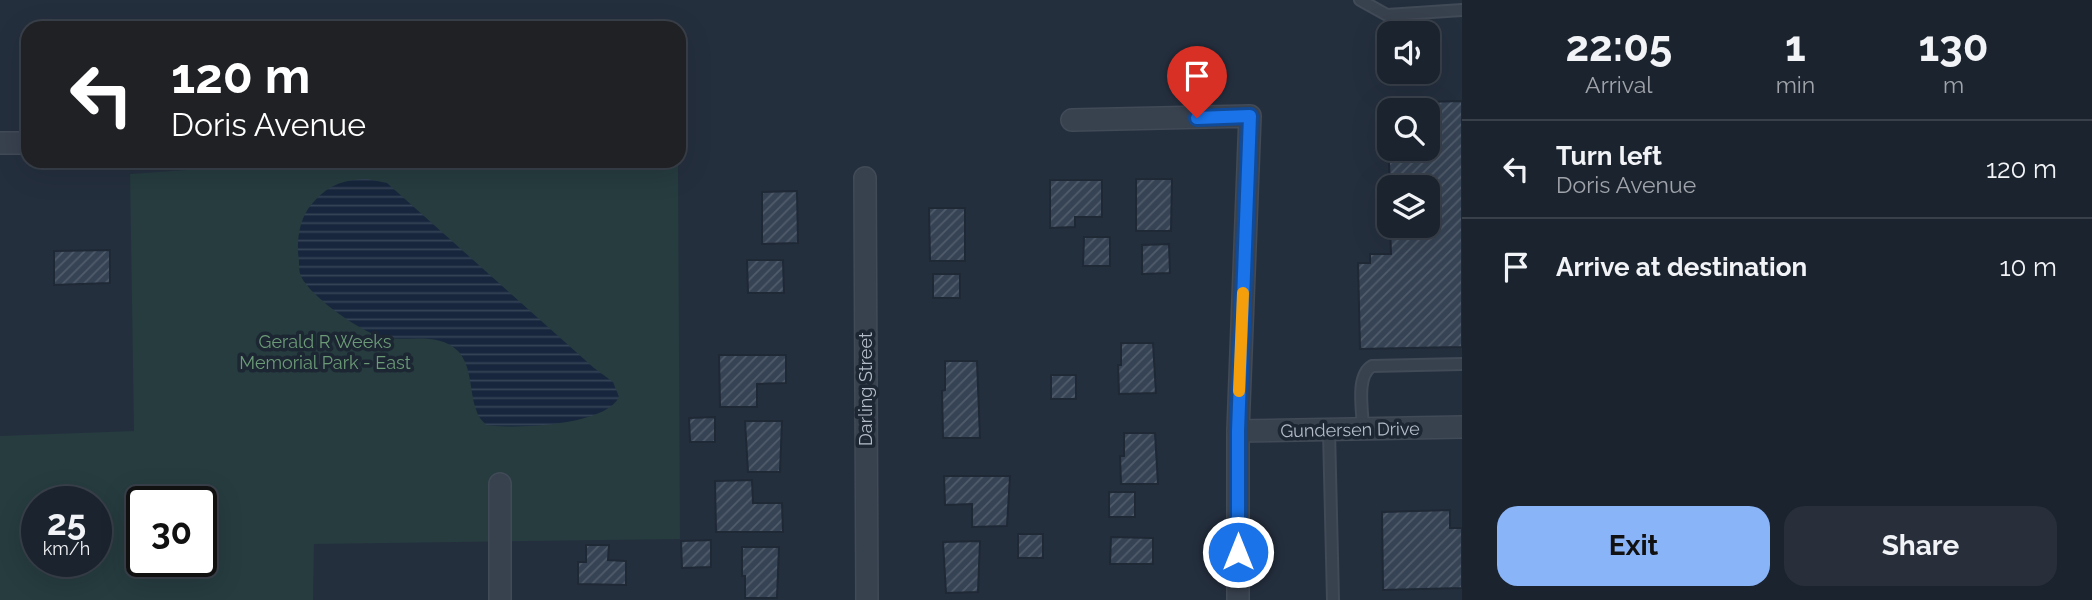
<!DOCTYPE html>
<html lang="en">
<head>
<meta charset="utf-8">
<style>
	body { margin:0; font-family:Raleway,sans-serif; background:#282f3a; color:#f1f3f6; height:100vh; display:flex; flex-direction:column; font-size:26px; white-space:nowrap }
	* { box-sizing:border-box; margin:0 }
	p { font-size:23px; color:#a0a4aa }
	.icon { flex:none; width:38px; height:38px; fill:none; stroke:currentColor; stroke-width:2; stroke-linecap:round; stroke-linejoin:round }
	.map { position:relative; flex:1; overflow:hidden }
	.drawer { display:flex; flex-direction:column; background:#1b232e; width:630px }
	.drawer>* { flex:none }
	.top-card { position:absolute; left:21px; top:21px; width:665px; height:147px; border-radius:21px; box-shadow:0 7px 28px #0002,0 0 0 2px #39404a; background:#202124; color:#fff; overflow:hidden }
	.buttons { position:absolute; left:1377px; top:21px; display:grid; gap:14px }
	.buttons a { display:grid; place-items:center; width:63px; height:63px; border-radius:14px; background:#1b232e; box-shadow:0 7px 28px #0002,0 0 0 2px #39404a; font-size:35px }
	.speed { position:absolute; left:21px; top:486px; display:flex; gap:14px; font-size:35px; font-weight:700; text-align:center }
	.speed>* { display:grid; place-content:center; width:91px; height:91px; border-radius:50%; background:#1b232e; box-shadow:0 7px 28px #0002,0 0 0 2px #39404a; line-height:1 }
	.speed small { font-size:18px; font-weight:400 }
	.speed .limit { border:4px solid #111; border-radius:10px; background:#fff; color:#111 }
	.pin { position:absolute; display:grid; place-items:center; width:60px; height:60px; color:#fff; margin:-72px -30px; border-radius:50% 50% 50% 0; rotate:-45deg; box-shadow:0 0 7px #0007 }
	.pin .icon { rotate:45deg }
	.me { position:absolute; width:77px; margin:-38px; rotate:0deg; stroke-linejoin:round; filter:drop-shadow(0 0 5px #0008) }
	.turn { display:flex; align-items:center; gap:24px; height:147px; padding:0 35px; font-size:32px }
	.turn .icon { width:91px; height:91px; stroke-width:2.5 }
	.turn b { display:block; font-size:49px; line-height:60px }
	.eta { display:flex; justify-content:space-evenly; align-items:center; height:119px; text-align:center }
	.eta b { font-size:42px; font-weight:700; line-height:49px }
	.action { display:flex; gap:14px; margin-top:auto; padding:14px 35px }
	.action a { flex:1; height:80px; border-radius:21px; background:#8ab4f8; color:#111; font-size:28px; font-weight:700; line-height:80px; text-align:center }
	.action a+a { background:#282f3a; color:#f1f3f6 }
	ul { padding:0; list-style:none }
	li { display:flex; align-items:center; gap:21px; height:98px; padding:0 35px; border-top:2px solid #39404a }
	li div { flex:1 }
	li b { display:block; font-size:26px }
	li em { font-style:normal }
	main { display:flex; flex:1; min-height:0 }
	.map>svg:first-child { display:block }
</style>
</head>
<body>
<main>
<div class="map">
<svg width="1462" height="600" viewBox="0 0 1462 600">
	<defs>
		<pattern id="water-rules" width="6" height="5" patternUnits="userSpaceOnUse" patternTransform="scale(1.75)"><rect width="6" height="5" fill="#17263c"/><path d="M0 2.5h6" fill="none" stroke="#364457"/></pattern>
		<pattern id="building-hatch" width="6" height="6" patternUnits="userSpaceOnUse" patternTransform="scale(1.75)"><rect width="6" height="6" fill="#364354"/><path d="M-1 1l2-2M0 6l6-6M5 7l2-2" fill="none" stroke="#515c6b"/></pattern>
	</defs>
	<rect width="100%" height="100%" fill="#242f3e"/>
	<path fill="#263c3f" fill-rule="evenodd" d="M312,161H678L680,539L314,544L313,600H0V436L134,431L130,174ZM37,502H96V562H37ZM142,502H201V562H142Z"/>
	<path fill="url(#water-rules)" d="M367,179L387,183L594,368L613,382L619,397C605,426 515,429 486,425C483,421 478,417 477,412C469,393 473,368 458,351C439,332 410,341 386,338C366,336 309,296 301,276C299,272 299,265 299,261C296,242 299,219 311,205C328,185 341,180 367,179Z"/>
	<g fill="url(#building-hatch)" stroke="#1f2835" stroke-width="2" fill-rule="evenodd">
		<path d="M1462,101V347L1360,349L1358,263H1370V254H1391L1390,226H1428V187H1390V192L1387,103ZM1390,110H1428V149H1390Z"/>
		<polygon points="1136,179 1172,179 1171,231 1136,231"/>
		<polygon points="1050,180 1102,180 1102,217 1075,217 1075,227 1050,228"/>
		<polygon points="797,191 798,243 762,244 762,192"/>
		<polygon points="929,208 965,208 965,261 930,261"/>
		<polygon points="1084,237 1110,237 1110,266 1083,266"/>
		<polygon points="1169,244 1170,273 1142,274 1142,245"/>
		<polygon points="110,250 110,283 54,285 54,251"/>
		<polygon points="747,260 783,260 784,293 748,293"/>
		<rect x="933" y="274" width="27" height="24"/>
		<polygon points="1121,343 1153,343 1156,393 1119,394 1118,365 1121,365"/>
		<polygon points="719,355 786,355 786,383 757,384 757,407 720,407"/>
		<polygon points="945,361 977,361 980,438 943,438 942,391 945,390"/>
		<rect x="1051" y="375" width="25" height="24"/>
		<polygon points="715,417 715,442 690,442 689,418"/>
		<polygon points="745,421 782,421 780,472 748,472"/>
		<polygon points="1124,433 1155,433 1158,484 1121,484 1120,456 1124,456"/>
		<polygon points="944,476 1010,476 1007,526 972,527 972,504 945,505"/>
		<polygon points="752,480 753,503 782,503 783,532 716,532 715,481"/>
		<rect x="1109" y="492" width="26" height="25"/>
		<polygon points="1450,510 1450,528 1462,528 1462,588 1383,590 1382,512"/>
		<rect x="1018" y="534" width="25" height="24"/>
		<polygon points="1111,537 1153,538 1153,564 1110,564"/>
		<polygon points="711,540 711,567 682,568 681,541"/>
		<polygon points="980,541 978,592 946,593 943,542"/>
		<polygon points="586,545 609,545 608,560 626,561 626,585 578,584 578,562 586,562"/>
		<polygon points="742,547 779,547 777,598 745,598 745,576 742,576"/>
	</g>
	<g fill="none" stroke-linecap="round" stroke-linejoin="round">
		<g stroke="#414a57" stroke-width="14">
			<g id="lane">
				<polyline points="1360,0 1387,15 1462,10"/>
				<path d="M1363,430C1363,412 1355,376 1372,366L1462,364"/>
				<polyline points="1329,431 1333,600"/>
			</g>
		</g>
		<g stroke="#414a57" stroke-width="24">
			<g id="street">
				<polyline points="1072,120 1250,116 1238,431 1238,600"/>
				<polyline points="0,143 28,143"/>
				<polyline points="865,178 867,600"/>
				<polyline points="1238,431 1462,427"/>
				<polyline points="500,484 500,600"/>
			</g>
		</g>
		<use href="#lane" stroke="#38414e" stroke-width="10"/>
		<use href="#street" stroke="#38414e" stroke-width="21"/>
	</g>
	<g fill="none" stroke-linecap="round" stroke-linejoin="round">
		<g stroke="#114b97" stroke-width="18">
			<polyline id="route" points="1197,118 1250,116 1238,431 1238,552"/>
		</g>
		<use href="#route" stroke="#1a73e8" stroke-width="12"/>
		<polyline stroke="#f59e0b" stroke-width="12" points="1239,391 1243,293"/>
	</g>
	<g text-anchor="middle" stroke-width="7" stroke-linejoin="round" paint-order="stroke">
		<g font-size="18" fill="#6b9a76" stroke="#1d2633">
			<text x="325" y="348">Gerald R Weeks<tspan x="325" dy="21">Memorial Park - East</tspan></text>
		</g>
		<g font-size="18" fill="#b4bcc9" stroke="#1d2633">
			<text transform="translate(866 389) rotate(-90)" y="6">Darling Street</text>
			<text transform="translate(1350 430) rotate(-1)" y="6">Gundersen Drive</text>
		</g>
	</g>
</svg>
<div class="buttons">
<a><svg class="icon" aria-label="sound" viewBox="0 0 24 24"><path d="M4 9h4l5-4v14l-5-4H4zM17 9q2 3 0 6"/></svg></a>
<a><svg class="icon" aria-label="search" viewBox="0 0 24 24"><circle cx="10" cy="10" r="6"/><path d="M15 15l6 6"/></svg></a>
<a><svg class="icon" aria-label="layers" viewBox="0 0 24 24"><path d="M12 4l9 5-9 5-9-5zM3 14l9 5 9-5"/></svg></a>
</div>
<div class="speed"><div>25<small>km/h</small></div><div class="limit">30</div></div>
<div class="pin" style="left:1197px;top:118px;background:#d93025"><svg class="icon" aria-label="arrive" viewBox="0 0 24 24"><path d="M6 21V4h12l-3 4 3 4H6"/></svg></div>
<svg class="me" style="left:1238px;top:552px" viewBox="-20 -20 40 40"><circle r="17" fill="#1a73e8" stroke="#fff" stroke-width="3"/><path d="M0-11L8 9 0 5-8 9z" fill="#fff"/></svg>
<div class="top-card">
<div class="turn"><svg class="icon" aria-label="left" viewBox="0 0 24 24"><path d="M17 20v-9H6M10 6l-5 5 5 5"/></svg><div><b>120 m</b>Doris Avenue</div></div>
</div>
</div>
<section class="drawer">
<div class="eta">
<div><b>22:05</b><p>Arrival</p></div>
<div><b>1</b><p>min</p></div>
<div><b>130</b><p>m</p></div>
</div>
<ul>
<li><svg class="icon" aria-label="left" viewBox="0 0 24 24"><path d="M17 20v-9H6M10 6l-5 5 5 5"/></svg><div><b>Turn left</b><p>Doris Avenue</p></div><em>120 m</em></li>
<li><svg class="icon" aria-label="arrive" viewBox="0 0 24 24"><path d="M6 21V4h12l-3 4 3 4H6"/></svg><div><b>Arrive at destination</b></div><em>10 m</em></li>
</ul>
<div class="action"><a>Exit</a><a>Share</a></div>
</section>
</main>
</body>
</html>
